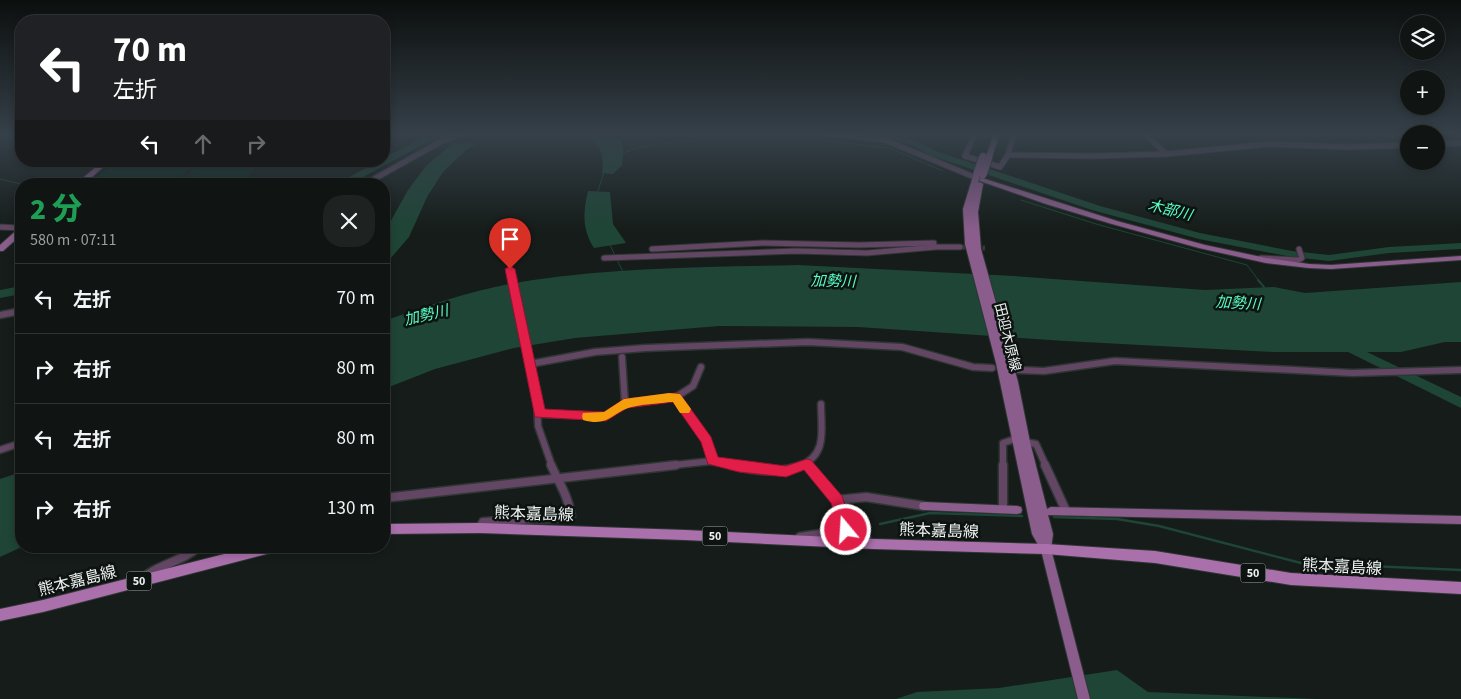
<!DOCTYPE html>
<html lang="ja">
<head>
<meta charset="utf-8">
<style>
	body { margin:0; font-family:"Source Sans 3","Noto Sans JP",sans-serif; background:#1e2221; color:#f1f3f6; height:100vh; display:flex; flex-direction:column; font-size:19px; white-space:nowrap }
	* { box-sizing:border-box; margin:0 }
	p { font-size:16px; color:#9c9fa0 }
	.icon { flex:none; width:28px; height:28px; fill:none; stroke:currentColor; stroke-width:2; stroke-linecap:round; stroke-linejoin:round }
	.map { position:relative; flex:1; overflow:hidden }
	.sheet { position:absolute; left:15px; top:178px; width:375px; height:375px; display:flex; flex-direction:column; background:#101513; border-radius:20px; box-shadow:0 2px 8px #0003,0 0 0 1px #303433 }
	.sheet>* { flex:none }
	.hud { position:absolute; left:15px; top:15px; width:375px; height:152px; border-radius:20px; box-shadow:0 2px 8px #0003,0 0 0 1px #303433; background:#202124; color:#fff; overflow:hidden }
	.controls { position:absolute; left:1400px; top:15px; display:grid; gap:10px }
	.controls a { display:grid; place-items:center; width:45px; height:45px; border-radius:50%; background:#101513; box-shadow:0 2px 8px #0003,0 0 0 1px #303433; font-size:25px }
	.pin { position:absolute; display:grid; place-items:center; width:42px; height:42px; color:#fff; margin:-51px -21px; border-radius:50% 50% 50% 0; rotate:-45deg; box-shadow:0 0 5px #0007 }
	.pin .icon { rotate:45deg }
	.me { position:absolute; width:55px; margin:-28px; rotate:342deg; stroke-linejoin:round; filter:drop-shadow(0 0 4px #0008) }
	.turn { display:flex; align-items:center; gap:18px; height:105px; padding:0 15px; font-size:22px }
	.turn .icon { width:65px; height:65px; stroke-width:2.5 }
	.turn b { display:block; font-size:35px; line-height:42px }
	.lanes { display:flex; align-items:center; height:48px; padding:0 15px; background:#0003; justify-content:center; gap:25px; direction:ltr }
	.lanes .off { opacity:.35 }
	.round { display:grid; place-items:center; flex:none; width:52px; height:52px; border-radius:20px; background:#1e2221 }
	.overview { display:flex; align-items:center; justify-content:space-between; height:85px; padding:0 15px }
	h1 { font-size:30px; font-weight:800; line-height:38px; color:#1e9e55 }
	ul { padding:0; list-style:none }
	li { display:flex; align-items:center; gap:15px; height:70px; padding:0 15px; border-top:1px solid #303433 }
	li div { flex:1 }
	li b { display:block; font-size:19px }
	li em { font-style:normal }
	.map>svg:first-child { display:block }
</style>
</head>
<body>
<div class="map">
<svg width="1461" height="699" viewBox="0 0 1461 699">
	<rect width="100%" height="100%" fill="#151c19"/>
	<g fill="#0a2c20">
		<polygon points="116,161 197,161 174,184 89,184"/>
		<polygon points="202,161 262,161 241,184 178,184"/>
	</g>
	<g fill="#1e4536">
		<path d="M572,133C587,133 617,126 623,145C624,151 622,160 622,165L613,174L602,173C606,150 595,136 572,133Z"/>
		<polygon points="453,143 476,144 465,151 443,172 427,197 409,237 384,266 384,233 408,190 426,166"/>
		<path d="M588,191L610,192L613,224L626,243L594,248C582,229 583,212 588,191Z"/>
		<path d="M798,265L1014,276L1205,290L1274,287L1305,293L1461,282V342H1445L1401,352H1274L1065,341L858,327L719,326L575,338L514,348L435,369L384,389V321C433,304 482,287 533,280C621,267 710,267 798,265Z"/>
		<polygon points="21,472 21,546 24,546 0,557 0,479"/>
		<polygon points="1117,670 1148,692 1317,699 896,699 917,692 999,688"/>
	</g>
	<g fill="none" stroke-linecap="round" stroke-linejoin="round">
		<g stroke="#1e4536" stroke-width="1">
			<polyline points="467,144 484,137"/>
			<polyline points="621,154 636,148 659,144 745,136 799,138 889,148 943,171"/>
			<polyline points="0,179 21,184"/>
			<polyline points="597,194 604,172"/>
			<polyline points="1021,200 1096,224 1247,265 1259,281"/>
			<polyline points="610,245 623,272"/>
		</g>
		<polyline stroke="#1e4536" stroke-width="2" points="1258,280 1264,287"/>
		<g stroke="#1e4536" stroke-width="2.5">
			<polyline points="1054,517 1117,519 1159,526 1301,563 1461,570"/>
			<polyline points="880,524 930,513 1022,516"/>
		</g>
		<g fill="#1e4536" fill-rule="evenodd">
			<polygon points="432,133 444,133 350,184 337,184 378,161 384,161 384,158"/>
			<path d="M877,133C899,132 918,141 936,151L1100,206L1200,233L1292,251L1329,255L1389,247L1461,243V249L1389,253L1329,261L1292,257L1199,239L1092,210L930,155L912,145Z"/>
			<polygon points="21,286 21,294 0,298 0,290"/>
			<polygon points="1342,340 1461,397 1461,408 1338,347 1336,344"/>
		</g>
		<polyline stroke="#353c39" stroke-width="5" stroke-dasharray="5 2.5" stroke-linecap="butt" points="960,247 985,248"/>
		<g stroke="#2f3633" stroke-width="7">
			<g id="street-far2">
				<polyline points="824,133 885,140 979,179"/>
				<polyline points="975,133 965,156 1000,167 1008,155 1014,133"/>
				<polyline points="1144,133 1166,154"/>
				<polyline points="1436,144 1461,143"/>
				<polyline points="1008,155 1093,156 1166,154 1268,144 1347,147 1409,145"/>
				<polyline points="365,184 442,141 463,133"/>
				<polyline points="0,227 21,228"/>
				<polyline points="652,249 763,243 859,245 934,243"/>
				<polyline points="604,258 796,251 867,253 936,247 960,247"/>
				<polyline points="1261,258 1299,260 1302,258 1299,249"/>
				<polyline points="510,269 513,281"/>
			</g>
		</g>
		<g stroke="#2f3633" stroke-width="9">
			<g id="street-far1">
				<polyline points="512,280 537,396 538,426 552,466"/>
				<polyline points="0,315 21,311"/>
				<polyline points="622,357 625,404"/>
				<polyline points="530,364 595,352 645,348 808,342 902,347 973,367 992,368"/>
				<polyline points="1018,370 1044,371 1115,361 1352,373 1461,370"/>
				<polyline points="676,397 693,386 701,367"/>
				<polyline points="539,414 606,416 625,404 676,397 707,440 712,461"/>
				<polyline points="1025,442 1036,444 1046,466"/>
				<polyline points="0,450 21,443"/>
				<polyline points="807,464 809,466"/>
				<polyline points="665,466 712,461 737,466"/>
				<path d="M800,466C828,454 821,430 821,404"/>
				<polyline points="1003,466 1003,443 1015,439"/>
			</g>
		</g>
		<g stroke="#2f3633" stroke-width="11">
			<g id="street">
				<path d="M731,465C755,470 780,475 803,465"/>
				<polyline points="808,465 837,500 846,530"/>
				<polyline points="1003,465 1003,509"/>
				<polyline points="1045,465 1066,511"/>
				<polyline points="384,498 676,465"/>
				<polyline points="837,500 866,497 924,506"/>
				<path d="M480,528L483,522L571,517C569,497 559,483 551,465"/>
				<polyline points="800,537 846,530 869,542"/>
				<path d="M141,580C157,564 183,562 199,546"/>
			</g>
		</g>
		<g stroke="#2f3633" stroke-width="2">
			<g id="secondary">
				<polygon points="994,133 1000,133 992,157 989,159 986,157"/>
				<polygon points="103,161 110,161 84,184 76,184"/>
				<polygon points="977,171 980,173 978,182 982,183 983,184 978,212 981,249 1018,382 1030,442 1047,509 1051,507 1461,516 1461,524 1048,515 1053,534 1051,549 1090,699 1078,699 1041,550 1032,534 996,363 965,244 963,209 974,173"/>
				<polygon points="982,178 1117,221 1205,245 1266,258 1309,264 1331,265 1461,256 1461,260 1331,269 1309,268 1266,263 1199,248 1112,224 1046,204 980,181 980,179"/>
				<polygon points="18,229 21,229 21,235 3,251 0,251 0,245"/>
				<polygon points="924,502 1017,506 1021,507 1022,510 1021,513 1017,514 924,510 920,509 919,506 920,503"/>
			</g>
		</g>
		<g stroke="#2f3633" stroke-width="2">
			<g id="primary">
				<polygon points="480,523 685,530 874,539 1046,544 1155,551 1291,573 1461,582 1461,594 1291,585 1155,563 1046,554 874,549 685,540 480,533 384,534 384,524"/>
				<polygon points="256,546 284,546 282,550 278,551 43,612 0,621 0,609 43,600"/>
			</g>
		</g>
		<use href="#street-far2" stroke="#624663" stroke-width="5"/>
		<use href="#street-far1" stroke="#624663" stroke-width="6"/>
		<use href="#street" stroke="#624663" stroke-width="8"/>
		<use href="#secondary" fill="#8a5d8c" fill-rule="evenodd"/>
		<use href="#primary" fill="#aa70ac" fill-rule="evenodd"/>
		<g stroke="#2f3633" stroke-width="9" stroke-linecap="butt">
			<g id="secondary-bridge">
				<polyline points="977,173 983,156"/>
				<polyline points="983,175 989,157"/>
			</g>
		</g>
		<use href="#secondary-bridge" stroke="#8a5d8c" stroke-width="7"/>
	</g>
	<linearGradient id="sky" x2="0" y2="1"><stop stop-color="#0c0f0e"/><stop offset="0.58" stop-color="#354049"/><stop offset="1" stop-color="#354049" stop-opacity="0"/></linearGradient>
	<rect width="1461" height="231" fill="url(#sky)"/>
	<polygon fill="#e11d48" stroke="#92132f" points="510,266 515,269 545,409 604,412 624,399 676,393 680,394 711,437 718,457 786,466 807,459 811,460 842,496 853,530 851,534 846,536 841,534 831,503 804,470 786,477 739,472 708,464 701,442 673,402 627,408 606,421 535,417 505,269"/>
	<path fill="#f59e0b" d="M669,393L680,394L691,409L689,413H680L673,402H669C656,404 640,404 628,408C611,414 608,427 583,420L582,416L583,413L604,412L624,399Z"/>
	<g text-anchor="middle" stroke-width="5" stroke-linejoin="round" paint-order="stroke">
		<g fill="#0d1310" stroke="#a9aeac" stroke-width="1">
			<rect x="702.5" y="526.5" width="25" height="19" rx="4"/>
			<rect x="1240.5" y="563.5" width="25" height="19" rx="4"/>
			<rect x="126.5" y="571.5" width="25" height="19" rx="4"/>
		</g>
		<g font-size="12" font-weight="bold" fill="#ecf1ef">
			<text x="715" y="540">50</text>
			<text x="1253" y="577">50</text>
			<text x="139" y="585">50</text>
		</g>
		<g font-size="14" fill="#ecf1ef" stroke="#0d1310">
			<text transform="translate(1008 337) rotate(76)" y="5">田迎木原線</text>
		</g>
		<g font-size="15" font-style="italic" fill="#59ffc6" stroke="#0d1310">
			<text transform="translate(1170 210) rotate(14)" y="5">木部川</text>
			<text transform="translate(833 281) rotate(1)" y="5">加勢川</text>
			<text transform="translate(1238 303) rotate(3)" y="5">加勢川</text>
			<text transform="translate(426 315) rotate(-13)" y="5">加勢川</text>
		</g>
		<g font-size="16" fill="#ecf1ef" stroke="#0d1310">
			<text transform="translate(534 513) rotate(2)" y="6">熊本嘉島線</text>
			<text transform="translate(939 530) rotate(2)" y="6">熊本嘉島線</text>
			<text transform="translate(1342 566) rotate(3)" y="6">熊本嘉島線</text>
			<text transform="translate(77 580) rotate(-14)" y="6">熊本嘉島線</text>
		</g>
	</g>
</svg>
<div class="controls">
<a><svg class="icon" aria-label="layers" viewBox="0 0 24 24"><path d="M12 4l9 5-9 5-9-5zM3 14l9 5 9-5"/></svg></a>
<a>+</a>
<a>−</a>
</div>
<div class="pin" style="left:510px;top:269px;background:#d93025"><svg class="icon" aria-label="arrive" viewBox="0 0 24 24"><path d="M6 21V4h12l-3 4 3 4H6"/></svg></div>
<svg class="me" style="left:846px;top:530px" viewBox="-20 -20 40 40"><circle r="17" fill="#e11d48" stroke="#fff" stroke-width="3"/><path d="M0-11L8 9 0 5-8 9z" fill="#fff"/></svg>
<div class="hud">
<div class="turn"><svg class="icon" aria-label="left" viewBox="0 0 24 24"><path d="M17 20v-9H6M10 6l-5 5 5 5"/></svg><div><b>70 m</b>左折</div></div>
<div class="lanes"><svg class="icon" aria-label="left" viewBox="0 0 24 24"><path d="M17 20v-9H6M10 6l-5 5 5 5"/></svg><svg class="icon off" aria-label="ahead" viewBox="0 0 24 24"><path d="M12 20V5M6 11l6-6 6 6"/></svg><svg class="icon off" aria-label="right" viewBox="0 0 24 24"><path d="M7 20v-9h11M14 6l5 5-5 5"/></svg></div>
</div>
<section class="sheet">
<div class="overview"><div><h1>2 分</h1><p>580 m · 07:11</p></div><a class="round"><svg class="icon" aria-label="close" viewBox="0 0 24 24"><path d="M6 6l12 12M18 6L6 18"/></svg></a></div>
<ul>
<li><svg class="icon" aria-label="left" viewBox="0 0 24 24"><path d="M17 20v-9H6M10 6l-5 5 5 5"/></svg><div><b>左折</b></div><em>70 m</em></li>
<li><svg class="icon" aria-label="right" viewBox="0 0 24 24"><path d="M7 20v-9h11M14 6l5 5-5 5"/></svg><div><b>右折</b></div><em>80 m</em></li>
<li><svg class="icon" aria-label="left" viewBox="0 0 24 24"><path d="M17 20v-9H6M10 6l-5 5 5 5"/></svg><div><b>左折</b></div><em>80 m</em></li>
<li><svg class="icon" aria-label="right" viewBox="0 0 24 24"><path d="M7 20v-9h11M14 6l5 5-5 5"/></svg><div><b>右折</b></div><em>130 m</em></li>
</ul>
</section>
</div>
</body>
</html>
